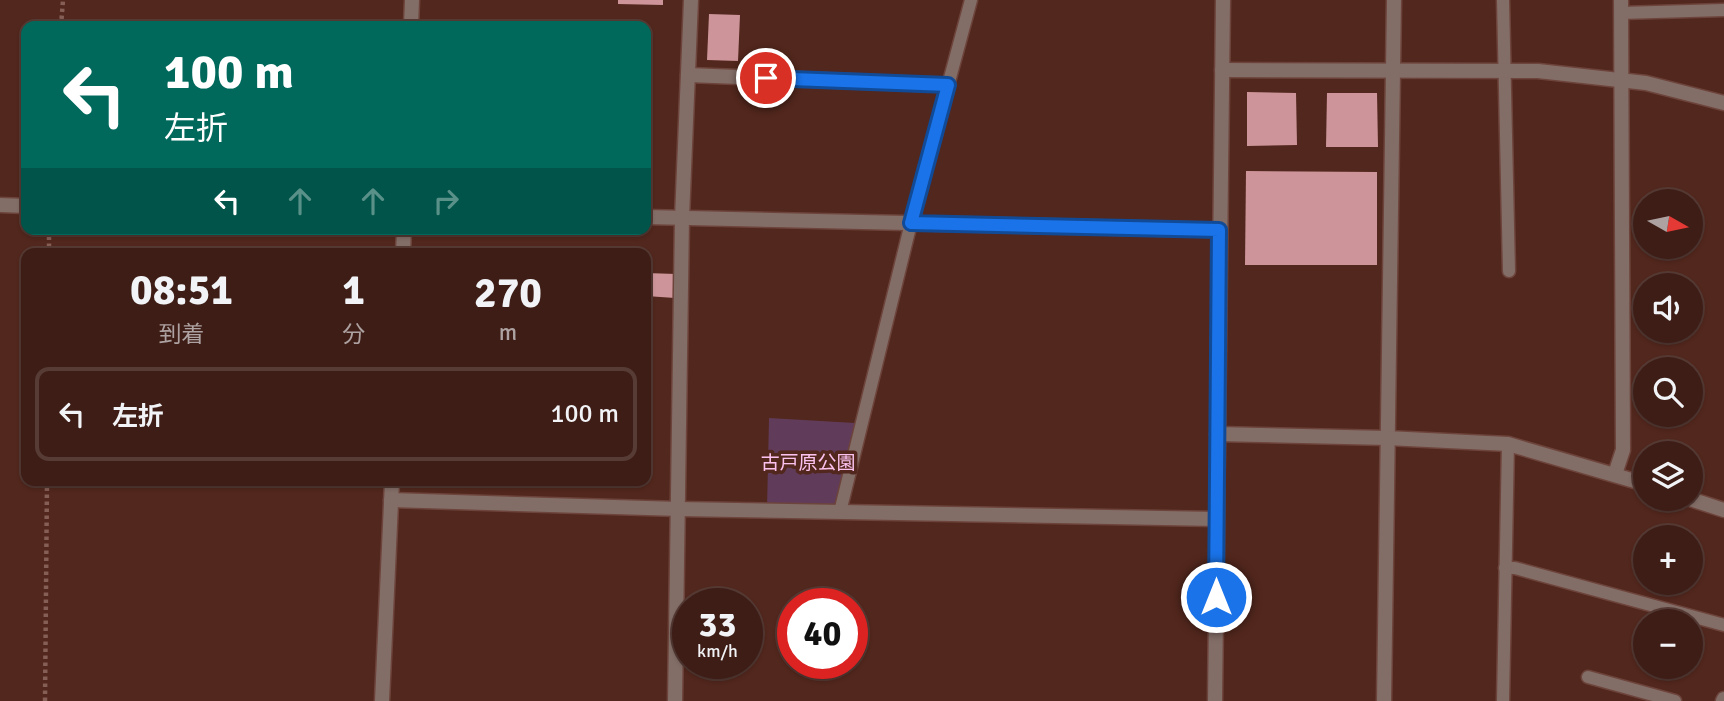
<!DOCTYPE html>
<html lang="ja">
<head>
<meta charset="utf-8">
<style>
	body { margin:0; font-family:Signika,"Noto Sans JP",sans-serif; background:#45261f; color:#f1f3f6; height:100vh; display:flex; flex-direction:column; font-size:26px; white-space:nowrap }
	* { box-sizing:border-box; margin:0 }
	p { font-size:23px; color:#ada2a1 }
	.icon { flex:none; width:38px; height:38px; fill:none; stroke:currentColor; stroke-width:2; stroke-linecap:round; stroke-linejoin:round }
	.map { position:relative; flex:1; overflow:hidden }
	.details { position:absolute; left:21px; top:248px; width:630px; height:238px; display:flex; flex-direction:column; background:#3e1d16; border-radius:14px; box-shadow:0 2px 5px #0004,0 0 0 2px #573b35 }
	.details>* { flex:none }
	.banner { position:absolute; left:21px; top:21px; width:630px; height:214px; border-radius:14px; box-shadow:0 2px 5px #0004,0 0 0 2px #573b35; background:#00695c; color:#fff; overflow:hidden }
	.needle { width:46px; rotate:99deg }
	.fabs { position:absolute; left:1633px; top:189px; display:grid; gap:14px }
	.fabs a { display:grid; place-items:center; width:70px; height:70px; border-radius:50%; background:#3e1d16; box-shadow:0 2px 5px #0004,0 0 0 2px #573b35; font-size:35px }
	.speed { position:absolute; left:672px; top:588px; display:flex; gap:14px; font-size:35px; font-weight:700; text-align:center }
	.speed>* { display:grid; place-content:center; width:91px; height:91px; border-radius:50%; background:#3e1d16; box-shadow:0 2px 5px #0004,0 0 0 2px #573b35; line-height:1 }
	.speed small { font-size:18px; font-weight:400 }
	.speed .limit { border:10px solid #d22; background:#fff; color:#111 }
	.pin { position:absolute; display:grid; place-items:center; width:60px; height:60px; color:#fff; margin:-30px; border:4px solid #fff; border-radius:50%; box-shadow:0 2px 7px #0007 }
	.me { position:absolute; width:77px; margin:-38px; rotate:0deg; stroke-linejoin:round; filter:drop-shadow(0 0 5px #0008) }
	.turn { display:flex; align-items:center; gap:24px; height:147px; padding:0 28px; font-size:32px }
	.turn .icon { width:91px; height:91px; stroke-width:2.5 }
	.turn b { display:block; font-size:49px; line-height:60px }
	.lanes { display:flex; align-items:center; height:66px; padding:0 28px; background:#0003; justify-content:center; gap:35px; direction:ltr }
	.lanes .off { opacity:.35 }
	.eta { display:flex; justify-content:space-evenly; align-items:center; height:119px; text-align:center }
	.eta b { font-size:42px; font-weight:700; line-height:49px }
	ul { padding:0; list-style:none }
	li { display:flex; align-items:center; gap:21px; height:94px; margin:0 14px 10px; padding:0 14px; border:4px solid #573b35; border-radius:14px }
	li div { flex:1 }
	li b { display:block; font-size:26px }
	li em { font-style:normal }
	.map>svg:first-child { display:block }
</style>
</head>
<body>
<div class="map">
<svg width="1724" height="701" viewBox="0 0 1724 701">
	<rect width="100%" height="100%" fill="#52271d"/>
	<polygon fill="#613c5a" points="769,418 855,423 840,512 767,510"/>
	<g fill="#cd959a">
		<polygon points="618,0 663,0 663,5 618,4"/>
		<polygon points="709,14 740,15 738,61 707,60"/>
		<polygon points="1247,92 1296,93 1297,145 1247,146"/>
		<polygon points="1327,93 1377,93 1378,147 1326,147"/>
		<polygon points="1246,171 1377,172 1377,265 1245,265"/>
		<polygon points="646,273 676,274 675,298 646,296"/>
	</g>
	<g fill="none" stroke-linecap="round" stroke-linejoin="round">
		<g stroke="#6d443b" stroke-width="15">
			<g id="service">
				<polyline points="1503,0 1509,271"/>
				<polyline points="1621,13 1724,10"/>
				<polyline points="840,512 911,223 971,0"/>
				<polyline points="1505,568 1515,568 1724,625"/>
				<polyline points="1588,677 1675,701"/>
				<polyline points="1503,701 1508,444"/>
			</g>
		</g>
		<g stroke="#6d443b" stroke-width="17">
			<g id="minor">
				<polyline points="411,26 412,0"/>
				<polyline points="1222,70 1538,71 1646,83 1724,103"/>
				<polyline points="688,75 948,85"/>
				<polyline points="0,205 26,206"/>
				<polyline points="646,217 1219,230"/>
				<polyline points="403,254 404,229"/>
				<polyline points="1615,474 1623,450 1621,0"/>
				<polyline points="391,500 679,509 1216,519"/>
				<polyline points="382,701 392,481"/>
				<polyline points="675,701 682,218 691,0"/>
				<polyline points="1384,701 1394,0"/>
				<polyline points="1723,701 1724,699"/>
			</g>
		</g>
		<g stroke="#6d443b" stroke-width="17">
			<g id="tertiary">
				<polyline points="1217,434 1387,438 1508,444 1645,484"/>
				<polyline points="1690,499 1724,510"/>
				<polyline points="1215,701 1223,0"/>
			</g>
		</g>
		<g stroke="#855e55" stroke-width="4.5" stroke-dasharray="3.5 3.5" stroke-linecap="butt">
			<polyline points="61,26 63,0"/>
			<polyline points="49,254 49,229"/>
			<polyline points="45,701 47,481"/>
		</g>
		<use href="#service" stroke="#836d67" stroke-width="12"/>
		<use href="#minor" stroke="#836d67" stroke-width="14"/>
		<use href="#tertiary" stroke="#836d67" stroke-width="14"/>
	</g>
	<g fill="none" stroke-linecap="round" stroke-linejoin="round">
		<g stroke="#114b97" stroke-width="18">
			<polyline id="route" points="766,78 948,85 911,223 1219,230 1216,597"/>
		</g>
		<use href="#route" stroke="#1a73e8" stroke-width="12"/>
	</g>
	<g text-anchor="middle" stroke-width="7" stroke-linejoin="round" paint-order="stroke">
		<g font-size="19" fill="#fbc1ef" stroke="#52271d">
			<text x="808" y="469">古戸原公園</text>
		</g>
	</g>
</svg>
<div class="fabs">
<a><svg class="needle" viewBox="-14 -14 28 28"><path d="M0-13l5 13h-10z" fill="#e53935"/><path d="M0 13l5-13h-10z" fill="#ada2a1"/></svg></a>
<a><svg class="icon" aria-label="sound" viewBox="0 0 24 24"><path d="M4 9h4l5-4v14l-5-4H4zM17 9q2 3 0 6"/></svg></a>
<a><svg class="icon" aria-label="search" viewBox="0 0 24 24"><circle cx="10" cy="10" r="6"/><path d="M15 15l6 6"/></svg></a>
<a><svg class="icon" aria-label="layers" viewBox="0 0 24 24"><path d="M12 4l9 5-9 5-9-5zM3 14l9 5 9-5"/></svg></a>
<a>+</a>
<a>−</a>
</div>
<div class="speed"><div>33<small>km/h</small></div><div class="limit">40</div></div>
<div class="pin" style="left:766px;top:78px;background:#d93025"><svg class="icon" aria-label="arrive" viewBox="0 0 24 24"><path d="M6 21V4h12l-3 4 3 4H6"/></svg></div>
<svg class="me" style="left:1216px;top:597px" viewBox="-20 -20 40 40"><circle r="17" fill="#1a73e8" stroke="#fff" stroke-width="3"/><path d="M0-11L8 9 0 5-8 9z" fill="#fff"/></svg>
<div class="banner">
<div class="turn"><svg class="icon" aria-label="left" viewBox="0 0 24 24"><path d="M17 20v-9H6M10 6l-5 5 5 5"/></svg><div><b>100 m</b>左折</div></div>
<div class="lanes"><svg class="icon" aria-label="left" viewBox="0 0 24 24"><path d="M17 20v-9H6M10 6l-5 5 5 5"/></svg><svg class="icon off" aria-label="ahead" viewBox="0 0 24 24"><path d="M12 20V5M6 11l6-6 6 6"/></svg><svg class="icon off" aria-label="ahead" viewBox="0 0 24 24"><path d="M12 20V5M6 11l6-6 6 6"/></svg><svg class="icon off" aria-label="right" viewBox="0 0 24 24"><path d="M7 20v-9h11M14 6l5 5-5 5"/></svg></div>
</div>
<section class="details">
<div class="eta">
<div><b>08:51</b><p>到着</p></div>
<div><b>1</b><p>分</p></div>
<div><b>270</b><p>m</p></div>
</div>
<ul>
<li><svg class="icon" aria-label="left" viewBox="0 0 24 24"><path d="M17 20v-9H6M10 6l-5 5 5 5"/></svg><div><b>左折</b></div><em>100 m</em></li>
</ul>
</section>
</div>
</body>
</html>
